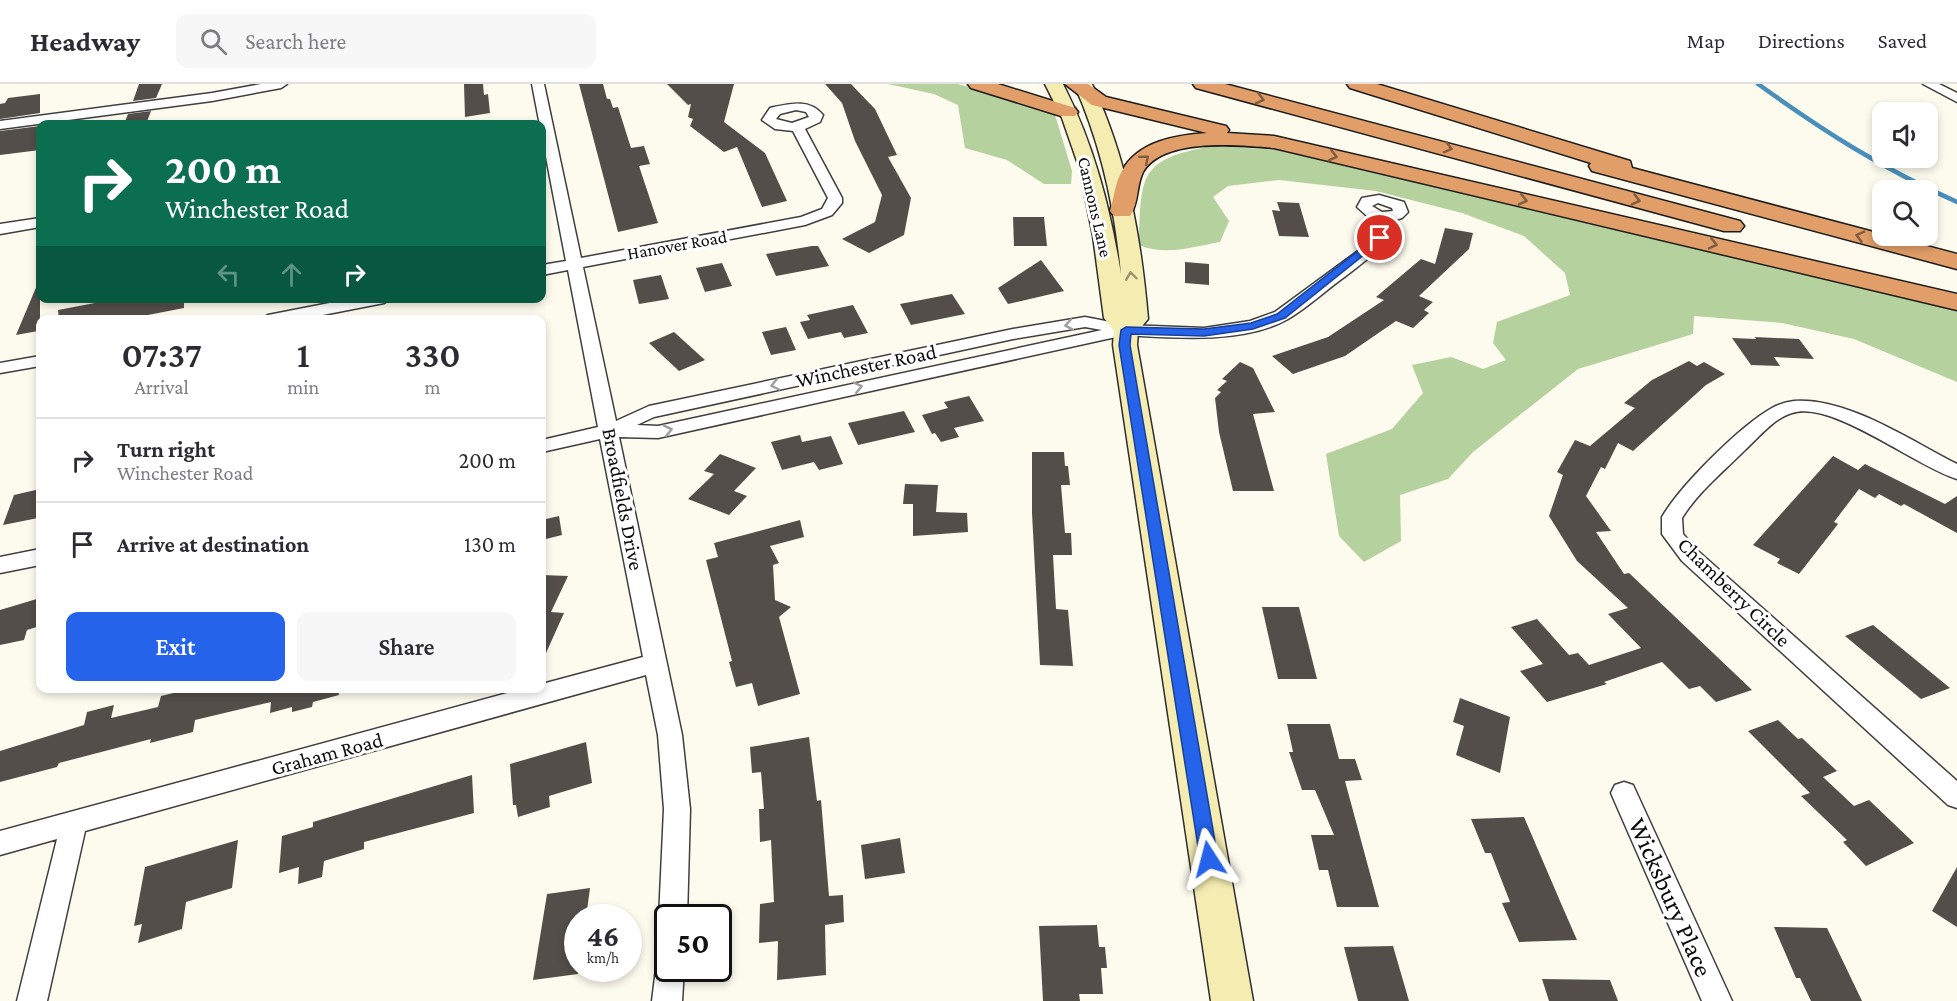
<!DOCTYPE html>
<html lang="en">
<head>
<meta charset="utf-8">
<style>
	body { margin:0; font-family:"Crimson Pro",serif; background:#f7f7f7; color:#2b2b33; height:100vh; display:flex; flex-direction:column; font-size:22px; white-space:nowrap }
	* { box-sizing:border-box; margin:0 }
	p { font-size:20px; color:#7c7c81 }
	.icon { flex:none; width:33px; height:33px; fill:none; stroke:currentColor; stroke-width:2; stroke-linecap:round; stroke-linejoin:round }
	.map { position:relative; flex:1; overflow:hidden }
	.sheet { position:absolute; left:36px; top:231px; width:510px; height:378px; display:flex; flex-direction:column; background:#fff; border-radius:12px; box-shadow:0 3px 9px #0003 }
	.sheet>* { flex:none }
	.top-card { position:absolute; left:36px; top:36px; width:510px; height:183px; border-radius:12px; box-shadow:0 3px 9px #0003; background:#0b6e4f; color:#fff; overflow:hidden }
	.tools { position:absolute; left:1872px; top:18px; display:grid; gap:12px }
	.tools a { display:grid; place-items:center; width:66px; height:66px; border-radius:12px; background:#fff; box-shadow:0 3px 9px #0003; font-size:30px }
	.speed { position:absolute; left:564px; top:820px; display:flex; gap:12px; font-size:30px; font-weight:700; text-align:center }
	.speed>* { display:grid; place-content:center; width:78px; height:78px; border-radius:50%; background:#fff; box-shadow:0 3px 9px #0003; line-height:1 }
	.speed small { font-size:15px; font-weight:400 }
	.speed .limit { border:3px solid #111; border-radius:9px; background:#fff; color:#111 }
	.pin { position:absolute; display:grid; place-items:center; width:51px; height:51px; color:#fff; margin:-26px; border:3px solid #fff; border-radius:50%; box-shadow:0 2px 6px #0007 }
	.me { position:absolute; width:66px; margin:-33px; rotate:351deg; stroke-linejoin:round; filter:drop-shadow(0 0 4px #0008) }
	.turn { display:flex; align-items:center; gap:21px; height:126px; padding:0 30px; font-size:27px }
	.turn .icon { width:78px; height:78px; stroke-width:2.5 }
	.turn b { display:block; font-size:42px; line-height:51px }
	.lanes { display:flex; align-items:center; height:57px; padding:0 30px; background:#0003; justify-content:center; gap:30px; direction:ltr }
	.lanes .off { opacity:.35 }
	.eta { display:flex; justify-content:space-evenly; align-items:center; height:102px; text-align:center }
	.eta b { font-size:36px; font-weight:600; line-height:42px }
	.action { display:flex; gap:12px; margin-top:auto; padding:12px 30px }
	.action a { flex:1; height:69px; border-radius:12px; background:#2563eb; color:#fff; font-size:24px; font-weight:600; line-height:69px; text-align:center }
	.action a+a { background:#f7f7f7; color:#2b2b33 }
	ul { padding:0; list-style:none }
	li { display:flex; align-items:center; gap:18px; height:84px; padding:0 30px; border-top:2px solid #e1e1e2 }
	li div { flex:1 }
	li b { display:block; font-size:22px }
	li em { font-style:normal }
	header { display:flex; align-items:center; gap:36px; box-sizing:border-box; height:84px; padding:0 30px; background:#fff; border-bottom:2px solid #e1e1e2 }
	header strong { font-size:28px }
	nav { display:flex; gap:33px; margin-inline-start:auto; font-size:21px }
	.search { width:420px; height:54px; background:#f7f7f7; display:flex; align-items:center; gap:15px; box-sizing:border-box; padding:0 21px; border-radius:12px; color:#7c7c81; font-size:22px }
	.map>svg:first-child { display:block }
</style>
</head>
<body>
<header>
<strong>Headway</strong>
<div class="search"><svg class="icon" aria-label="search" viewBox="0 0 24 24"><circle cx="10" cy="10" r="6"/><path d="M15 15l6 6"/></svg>Search here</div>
<nav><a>Map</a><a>Directions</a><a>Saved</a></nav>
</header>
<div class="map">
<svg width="1957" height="917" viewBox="0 0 1957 917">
	<rect width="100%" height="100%" fill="#fdfaee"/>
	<g fill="#b5d19d">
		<polygon points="888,0 958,0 1028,19 1055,31 1072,87 1071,100 1044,100 1007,76 965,64 958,21 934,10"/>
		<path d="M1213,62L1281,66L1957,224V298L1854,255L1782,239L1694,232L1693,250L1578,285L1473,368L1448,395L1400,411L1401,457L1364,478L1339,452L1326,370L1392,345L1423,309L1412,281L1451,273L1483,285L1506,276L1493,259L1497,238L1570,211L1565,189L1524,152L1462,129L1376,107L1279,96L1228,102L1213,113L1229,137L1220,158C1192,163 1165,172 1139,161C1141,92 1138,75 1213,62Z"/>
	</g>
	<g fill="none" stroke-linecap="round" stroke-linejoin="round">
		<path stroke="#4a8fbb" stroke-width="4.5" d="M1758,0C1825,48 1881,84 1957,118"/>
	</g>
	<g fill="#544e4a">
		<polygon points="139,0 162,0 156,14 133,17"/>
		<polygon points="464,0 483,0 484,11 488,10 490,29 465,33"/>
		<polygon points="579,0 603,0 607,15 610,15 613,24 618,23 631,64 644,62 650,80 639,82 658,139 618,148"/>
		<polygon points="667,0 734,0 724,38 765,69 787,117 762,123 737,63 724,68 690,42 693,35 688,33 691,20 688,21"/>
		<polygon points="825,0 851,0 875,25 897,71 888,73 911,114 904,151 869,169 842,155 875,138 882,111 855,57 842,19"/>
		<polygon points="40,10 40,29 0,35 0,20 5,19 8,14"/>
		<polygon points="151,27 146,40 124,40 128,30"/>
		<polygon points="40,42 40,66 0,71 0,47"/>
		<polygon points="1277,118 1299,119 1309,153 1279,152 1272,126 1280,127"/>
		<polygon points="1013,133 1044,133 1047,162 1014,162"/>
		<polygon points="1445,144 1473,149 1469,165 1419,212 1433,218 1424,226 1429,229 1413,244 1396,237 1345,272 1293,290 1272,272 1328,253 1384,216 1376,213 1421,175 1435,180"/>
		<polygon points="812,162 818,162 829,182 776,192 766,170"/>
		<polygon points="1041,176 1064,207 1008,220 998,204"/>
		<polygon points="1185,178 1209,180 1209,201 1185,199"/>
		<polygon points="722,179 732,202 705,208 696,184"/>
		<polygon points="661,191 669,215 639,220 633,196"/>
		<polygon points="40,194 40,241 38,247 16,251"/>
		<polygon points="952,210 965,230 911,241 900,220"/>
		<polygon points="121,214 184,214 184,224 122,236 59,236 58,226"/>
		<polygon points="853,221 868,249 844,254 841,248 808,255 800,238 810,236 807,231"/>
		<polygon points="786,243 796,266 771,271 762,248"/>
		<polygon points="674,248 705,276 679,287 649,259"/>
		<polygon points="1755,253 1799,255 1814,275 1774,273 1780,282 1751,281 1732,254 1756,255"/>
		<polygon points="1689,277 1697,282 1704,278 1725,290 1706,301 1633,367 1618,359 1605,385 1601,383 1586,412 1611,447 1596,448 1624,490 1629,489 1752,606 1716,618 1700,602 1689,605 1662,578 1604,598 1607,600 1547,618 1520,587 1543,580 1511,543 1537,535 1569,571 1578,569 1589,581 1641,564 1608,530 1628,524 1577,477 1549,432 1563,391 1557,388 1575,356 1590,362 1635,324 1624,319 1652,296"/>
		<polygon points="1240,278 1253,284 1275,328 1253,330 1274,407 1233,407 1219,348 1215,314 1221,308 1217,306 1227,297 1222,295"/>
		<polygon points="969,312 984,337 954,344 959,353 941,358 935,349 932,350 922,331 948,324 944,318"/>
		<polygon points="904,327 915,348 858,361 848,339"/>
		<polygon points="800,351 802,358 831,352 843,380 819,386 814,378 782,386 771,358"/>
		<polygon points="1032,368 1064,368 1065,382 1068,382 1070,401 1061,401 1065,449 1071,449 1072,471 1053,471 1056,525 1068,526 1073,582 1040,581 1032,429"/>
		<polygon points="720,370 756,384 734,407 747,412 729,431 688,415 714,390 704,387"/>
		<polygon points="1833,372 1858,386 1865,380 1945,420 1957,412 1957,449 1904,420 1901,422 1879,410 1875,414 1859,405 1834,438 1838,440 1799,490 1777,479 1780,475 1753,461"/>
		<polygon points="905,400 938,401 936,428 967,429 968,448 913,452 913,420 903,420"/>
		<polygon points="40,405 38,434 3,441 14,411"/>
		<polygon points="559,432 562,451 542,456 542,436"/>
		<polygon points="800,436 804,453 770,462 779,479 773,481 775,516 791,523 779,533 800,610 758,622 752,599 736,603 729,578 732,577 706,476 718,473 714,459"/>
		<polygon points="542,491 568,492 551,528 564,529 542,578"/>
		<polygon points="40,514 40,542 27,546 24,556 0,561 0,526"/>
		<polygon points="1262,523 1299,523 1317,595 1278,595"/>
		<polygon points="1873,541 1900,563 1950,604 1921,615 1845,552"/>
		<polygon points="194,604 338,604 339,611 313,618 312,623 292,628 292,623 270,629 271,618 195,636 193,648 150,659 151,655 59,679 57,683 0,698 0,667 84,641 87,628 114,621 111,634 158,623 161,612"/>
		<polygon points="1460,614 1510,633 1500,689 1456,671 1464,642 1453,638"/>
		<polygon points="1778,636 1798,655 1802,654 1837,687 1823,693 1854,722 1869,716 1914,759 1866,782 1843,758 1847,756 1801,712 1810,709 1748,647"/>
		<polygon points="1287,640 1330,640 1339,675 1355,675 1362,696 1345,697 1379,823 1337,823 1328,786 1319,786 1311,751 1334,751 1315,706 1302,706 1289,668 1293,668"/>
		<polygon points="809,653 817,717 821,716 829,812 843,811 844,838 825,841 826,891 777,896 778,857 759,859 760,820 774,818 771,756 760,758 759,725 764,725 761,688 752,689 750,663"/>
		<polygon points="586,658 592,699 549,712 550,723 518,733 516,721 513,721 510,680"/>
		<polygon points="472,691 474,729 364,758 364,765 324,777 322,793 298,800 299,783 279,789 282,752 313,743 313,738"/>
		<polygon points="1524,733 1563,824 1577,856 1519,858 1502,819 1510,818 1491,769 1485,769 1471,735"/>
		<polygon points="900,754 905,789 865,795 861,761"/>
		<polygon points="238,756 232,804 186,818 182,845 138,859 142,840 134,842 145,783"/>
		<polygon points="1957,783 1957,843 1932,827"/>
		<polygon points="590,804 586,834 578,834 578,890 533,896 547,810"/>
		<polygon points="1097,841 1099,863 1105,863 1107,884 1101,884 1103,910 1079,910 1080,917 1043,917 1039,842"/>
		<polygon points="1774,843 1827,844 1862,917 1811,917 1800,894 1796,894"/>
		<polygon points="1393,862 1409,917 1358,917 1344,863"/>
		<polygon points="1542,895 1610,896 1618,917 1549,917"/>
	</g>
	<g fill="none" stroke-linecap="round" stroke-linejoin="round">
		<g stroke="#3f3f3f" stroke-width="3">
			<g id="street">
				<polygon points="261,0 287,0 281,4 212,17 0,45 0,37 212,9"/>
				<path d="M532,0H544L581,174L801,133L822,125L828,114L793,47L775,45L762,36L770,24C789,20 809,14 823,31L820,38L805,45L842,114V119L832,131L805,141L583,183L616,337L649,322L1013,245L1085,233L1126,241L1204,244L1250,237L1275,228L1358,167L1373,153L1378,136L1367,132L1357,123L1362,114L1379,111L1404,118L1408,128L1402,134L1392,137C1384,166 1366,176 1343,194C1325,207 1307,224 1288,235C1244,260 1174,254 1125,251L658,354L619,353L682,651L690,725L687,834H668V845L663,844L659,834L664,725L658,651L646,591L85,747L47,917H17L57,755L0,771V747L526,604H542V600L643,573L600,355L542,368V356L598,343L568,186L542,191V181L566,177ZM796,26L806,28L809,33L792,39L776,35L780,30ZM1378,119L1392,124L1393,127L1382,128L1372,122ZM1085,243L1102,246L658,342L637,341L654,333L1013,255Z"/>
				<polygon points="1923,0 1939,0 1957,9 1957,18"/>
				<polygon points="40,134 40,143 0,150 0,140"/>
				<polygon points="355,214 392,214 384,219 297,236 260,236 268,231"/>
				<polygon points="40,272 40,282 0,289 0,279"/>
				<path d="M1794,317C1847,313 1911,357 1957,380V395C1916,383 1833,316 1792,329C1774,334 1758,354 1745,366C1724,387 1698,408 1682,434L1683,450L1698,467L1957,697V724L1948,721L1682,477L1662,450V433C1680,402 1740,342 1772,324C1779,320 1786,318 1794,317Z"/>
				<polygon points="40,465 40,481 0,489 0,473"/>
				<polygon points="1624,698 1633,701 1732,917 1702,917 1611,709 1615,701"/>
				<polygon points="668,872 668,885 684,885 682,917 652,917 656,885 660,875"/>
			</g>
		</g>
		<g stroke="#2e2e2e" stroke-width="3">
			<path id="secondary" d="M1045,0H1063C1094,61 1110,123 1121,190C1115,124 1101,60 1074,0H1092C1127,74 1141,153 1148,235L1138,247L1137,261L1253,917H1211L1113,261L1114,247L1104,234L1093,152L1079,83L1062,34Z"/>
		</g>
		<g stroke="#1d1d1d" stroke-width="3">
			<g id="highway">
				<polygon points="968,0 998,0 1075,24 1078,28 1075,32 1061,32 971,4"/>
				<path d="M1065,0H1088L1106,13L1226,42L1229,46L1227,49L1274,52L1957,210V226L1274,64C1240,61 1163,53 1143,88C1136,102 1139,119 1130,132H1114L1110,127C1114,114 1115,99 1122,87C1138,57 1177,51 1207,49L1092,21Z"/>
				<polygon points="1193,0 1225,0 1740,137 1744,142 1740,147 1724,147 1196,4"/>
				<polygon points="1347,0 1377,0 1630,77 1632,84 1957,170 1957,185 1592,87 1589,82 1591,79 1350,4"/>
			</g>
		</g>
		<use href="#street" fill="#fff" fill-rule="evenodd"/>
		<use href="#secondary" fill="#f4ecb1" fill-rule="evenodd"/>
		<use href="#highway" fill="#e19e68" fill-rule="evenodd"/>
	</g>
	<defs><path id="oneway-chevron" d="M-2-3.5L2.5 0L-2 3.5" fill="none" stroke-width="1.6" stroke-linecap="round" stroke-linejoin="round" transform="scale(1.5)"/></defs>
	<g stroke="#815c3f">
		<use href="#oneway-chevron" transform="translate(1260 15) rotate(14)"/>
		<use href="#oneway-chevron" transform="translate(1448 64) rotate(15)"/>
		<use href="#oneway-chevron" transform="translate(1333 72) rotate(13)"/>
		<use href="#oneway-chevron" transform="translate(1145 75) rotate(-40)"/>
		<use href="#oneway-chevron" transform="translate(1523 116) rotate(13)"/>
		<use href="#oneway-chevron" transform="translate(1636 116) rotate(15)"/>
		<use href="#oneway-chevron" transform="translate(1860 152) rotate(-165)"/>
		<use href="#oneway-chevron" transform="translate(1713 160) rotate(13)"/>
	</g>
	<use stroke="#97926f" href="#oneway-chevron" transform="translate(1131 192) rotate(-98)"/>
	<g stroke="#9e9e9e">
		<use href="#oneway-chevron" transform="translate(1069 241) rotate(170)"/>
		<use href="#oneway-chevron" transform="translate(775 301) rotate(168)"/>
		<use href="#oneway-chevron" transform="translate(858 303) rotate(-13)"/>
		<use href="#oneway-chevron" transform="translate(668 346) rotate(-13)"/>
	</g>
	<polygon fill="#2563eb" stroke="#184099" stroke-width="1.5" points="1377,152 1385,154 1285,234 1253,245 1204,252 1131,250 1130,261 1218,775 1215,781 1209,783 1203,781 1200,775 1119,261 1121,246 1126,243 1204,245 1251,239 1277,230"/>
	<g text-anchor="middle" stroke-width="6" stroke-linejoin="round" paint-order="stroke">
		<g font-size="18" fill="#0c0c0c" stroke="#fff">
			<text transform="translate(1095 123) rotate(77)" y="6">Cannons Lane</text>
			<text transform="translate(677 161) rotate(-10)" y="6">Hanover Road</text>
		</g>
		<g font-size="21" fill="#0c0c0c" stroke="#fff">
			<text transform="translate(866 282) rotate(-12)" y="7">Winchester Road</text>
			<text transform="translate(623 415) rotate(79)" y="7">Broadfields Drive</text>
			<text transform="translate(1734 508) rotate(44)" y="7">Chamberry Circle</text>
			<text transform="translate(327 670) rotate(-15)" y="7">Graham Road</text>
		</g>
		<g font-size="26" fill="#0c0c0c" stroke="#fff">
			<text transform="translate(1671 813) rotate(66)" y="9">Wicksbury Place</text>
		</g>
	</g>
</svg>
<div class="tools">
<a><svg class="icon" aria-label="sound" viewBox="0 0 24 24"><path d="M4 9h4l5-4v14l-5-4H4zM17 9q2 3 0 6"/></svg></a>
<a><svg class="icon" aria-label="search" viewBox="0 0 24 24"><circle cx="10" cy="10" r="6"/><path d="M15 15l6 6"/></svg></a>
</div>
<div class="speed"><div>46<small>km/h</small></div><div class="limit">50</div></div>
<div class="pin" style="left:1380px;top:154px;background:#d93025"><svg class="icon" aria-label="arrive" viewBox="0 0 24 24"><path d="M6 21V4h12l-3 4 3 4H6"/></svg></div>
<svg class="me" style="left:1209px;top:775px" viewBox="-20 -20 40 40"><path d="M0-17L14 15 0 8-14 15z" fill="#2563eb" stroke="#fff" stroke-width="4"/></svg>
<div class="top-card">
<div class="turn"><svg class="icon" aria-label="right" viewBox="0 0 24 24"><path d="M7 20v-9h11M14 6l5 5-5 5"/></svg><div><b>200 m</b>Winchester Road</div></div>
<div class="lanes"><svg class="icon off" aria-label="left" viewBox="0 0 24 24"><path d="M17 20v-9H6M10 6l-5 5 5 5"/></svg><svg class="icon off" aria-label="ahead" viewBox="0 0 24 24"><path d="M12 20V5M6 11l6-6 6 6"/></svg><svg class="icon" aria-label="right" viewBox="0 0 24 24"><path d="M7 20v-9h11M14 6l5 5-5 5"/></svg></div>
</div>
<section class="sheet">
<div class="eta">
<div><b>07:37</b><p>Arrival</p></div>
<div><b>1</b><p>min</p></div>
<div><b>330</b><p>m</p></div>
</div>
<ul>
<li><svg class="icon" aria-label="right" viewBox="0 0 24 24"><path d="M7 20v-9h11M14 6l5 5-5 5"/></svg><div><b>Turn right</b><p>Winchester Road</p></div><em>200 m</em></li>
<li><svg class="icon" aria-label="arrive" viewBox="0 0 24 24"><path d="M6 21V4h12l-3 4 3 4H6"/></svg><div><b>Arrive at destination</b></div><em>130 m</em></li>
</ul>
<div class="action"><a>Exit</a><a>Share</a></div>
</section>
</div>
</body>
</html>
